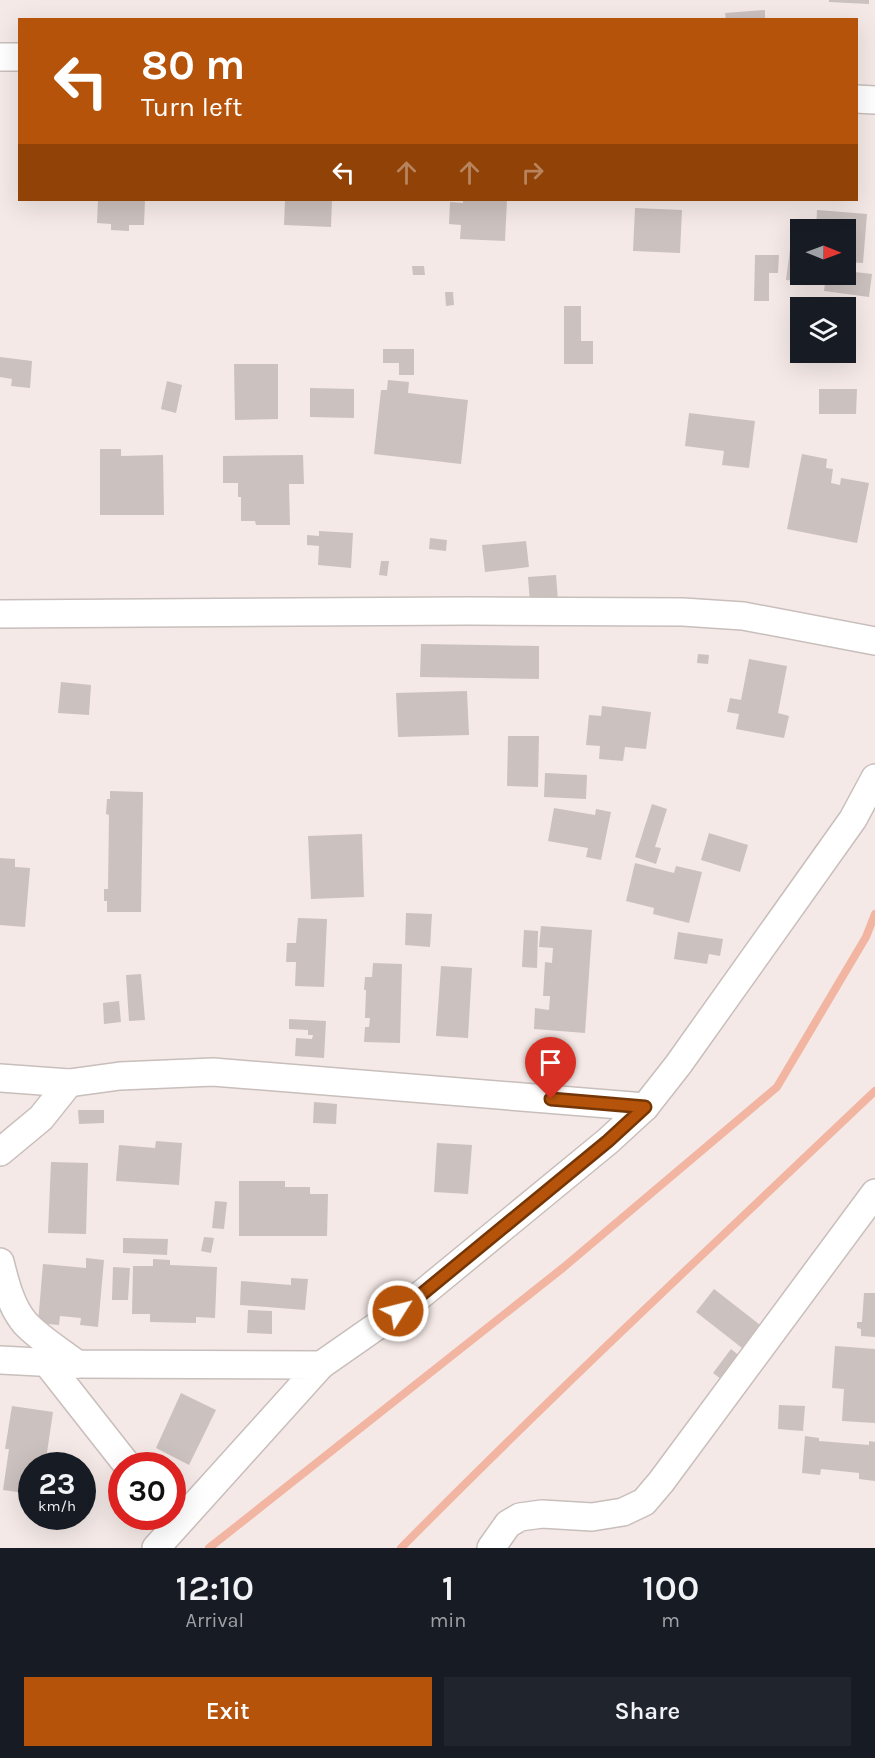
<!DOCTYPE html>
<html lang="en">
<head>
<meta charset="utf-8">
<style>
	body { margin:0; font-family:Karla,sans-serif; background:#20242c; color:#f1f3f6; height:100vh; display:flex; flex-direction:column; font-size:22px; white-space:nowrap }
	* { box-sizing:border-box; margin:0 }
	p { font-size:20px; color:#9ea1a6 }
	.icon { flex:none; width:33px; height:33px; fill:none; stroke:currentColor; stroke-width:2; stroke-linecap:round; stroke-linejoin:round }
	.map { position:relative; height:1548px; overflow:hidden }
	.drawer { display:flex; flex-direction:column; background:#171b24; flex:1 }
	.drawer>* { flex:none }
	.banner { position:absolute; left:18px; top:18px; width:840px; height:183px; border-radius:0px; box-shadow:0 6px 24px #0002; background:#b45309; color:#fff; overflow:hidden }
	.needle { width:39px; rotate:91deg }
	.controls { position:absolute; left:790px; top:219px; display:grid; gap:12px }
	.controls a { display:grid; place-items:center; width:66px; height:66px; border-radius:0px; background:#171b24; box-shadow:0 6px 24px #0002; font-size:30px }
	.speed { position:absolute; left:18px; top:1452px; display:flex; gap:12px; font-size:30px; font-weight:700; text-align:center }
	.speed>* { display:grid; place-content:center; width:78px; height:78px; border-radius:50%; background:#171b24; box-shadow:0 6px 24px #0002; line-height:1 }
	.speed small { font-size:15px; font-weight:400 }
	.speed .limit { border:9px solid #d22; background:#fff; color:#111 }
	.pin { position:absolute; display:grid; place-items:center; width:51px; height:51px; color:#fff; margin:-62px -26px; border-radius:50% 50% 50% 0; rotate:-45deg; box-shadow:0 0 6px #0007 }
	.pin .icon { rotate:45deg }
	.me { position:absolute; width:66px; margin:-33px; rotate:54deg; stroke-linejoin:round; filter:drop-shadow(0 0 4px #0008) }
	.turn { display:flex; align-items:center; gap:21px; height:126px; padding:0 24px; font-size:27px }
	.turn .icon { width:78px; height:78px; stroke-width:2.5 }
	.turn b { display:block; font-size:42px; line-height:51px }
	.lanes { display:flex; align-items:center; height:57px; padding:0 24px; background:#0003; justify-content:center; gap:30px; direction:ltr }
	.lanes .off { opacity:.35 }
	.eta { display:flex; justify-content:space-evenly; align-items:center; height:102px; text-align:center }
	.eta b { font-size:36px; font-weight:600; line-height:42px }
	.action { display:flex; gap:12px; margin-top:auto; padding:12px 24px }
	.action a { flex:1; height:69px; border-radius:0px; background:#b45309; color:#fff; font-size:24px; font-weight:600; line-height:69px; text-align:center }
	.action a+a { background:#20242c; color:#f1f3f6 }
	.map>svg:first-child { display:block }
</style>
</head>
<body>
<div class="map">
<svg width="875" height="1548" viewBox="0 0 875 1548">
	<rect width="100%" height="100%" fill="#f4e9e6"/>
	<g fill="none" stroke-linecap="round" stroke-linejoin="round">
		<g stroke="#f2b5a1" stroke-width="8">
			<polyline points="209,1548 564,1267 777,1087 866,937 875,914"/>
			<path d="M401,1548C555,1392 716,1242 875,1091"/>
		</g>
	</g>
	<g fill="#cbc1be">
		<polygon points="829,0 869,0 869,4 829,2"/>
		<polygon points="765,10 765,20 726,20 725,13"/>
		<polygon points="98,200 145,200 144,225 129,225 129,231 111,230 111,224 97,223"/>
		<polygon points="285,200 332,200 331,227 284,225"/>
		<polygon points="463,200 507,200 505,241 460,239 461,225 449,224 450,202 463,203"/>
		<polygon points="635,208 682,210 680,253 633,251"/>
		<polygon points="817,210 867,214 863,263 846,262 846,230 816,230"/>
		<polygon points="791,242 801,243 801,274 806,274 805,282 786,280"/>
		<polygon points="755,255 779,255 778,273 769,273 769,301 754,301"/>
		<polygon points="412,266 424,266 425,275 413,275"/>
		<polygon points="846,271 872,274 869,297 824,291 826,274 846,274"/>
		<polygon points="445,292 453,292 454,305 446,306"/>
		<polygon points="564,306 581,306 581,341 593,341 593,364 564,364"/>
		<polygon points="383,349 414,349 414,375 399,375 399,363 383,363"/>
		<polygon points="0,357 32,361 30,388 11,386 12,379 0,377"/>
		<polygon points="234,364 278,364 278,419 235,420"/>
		<polygon points="388,380 409,382 408,393 468,400 461,464 374,454 381,390 387,390"/>
		<polygon points="167,381 182,385 176,413 161,409"/>
		<polygon points="310,388 354,389 354,418 310,417"/>
		<polygon points="819,389 857,389 856,414 819,414"/>
		<polygon points="689,413 755,421 749,468 722,465 724,451 685,446"/>
		<polygon points="100,449 121,449 121,456 163,455 164,515 100,515"/>
		<polygon points="802,454 827,459 826,468 833,469 831,483 840,485 841,478 869,483 857,543 787,529"/>
		<polygon points="303,455 304,484 289,484 290,525 256,525 255,521 241,521 241,497 238,497 238,483 223,483 223,456"/>
		<polygon points="319,531 353,533 351,568 318,565 319,546 307,545 307,535 319,536"/>
		<polygon points="430,538 447,540 446,551 429,549"/>
		<polygon points="526,541 529,567 485,572 482,545"/>
		<polygon points="381,561 389,561 387,576 379,575"/>
		<polygon points="556,575 558,601 530,603 528,577"/>
		<polygon points="421,644 539,646 539,679 420,677"/>
		<polygon points="698,654 709,655 708,664 697,663"/>
		<polygon points="749,659 787,666 778,713 789,716 784,738 736,729 739,714 727,712 730,698 741,700"/>
		<polygon points="61,682 91,685 89,715 58,713"/>
		<polygon points="467,691 469,735 398,737 396,693"/>
		<polygon points="602,706 651,712 646,749 625,747 623,761 599,759 600,746 586,745 589,715 601,716"/>
		<polygon points="508,736 539,736 538,787 507,786"/>
		<polygon points="545,773 587,775 586,799 544,797"/>
		<polygon points="110,791 143,792 141,912 107,912 107,901 104,901 104,889 108,889 109,815 106,814 107,799 110,799"/>
		<polygon points="652,804 667,809 655,847 661,848 656,864 635,857"/>
		<polygon points="554,808 595,815 596,809 611,812 601,860 586,857 588,848 548,841"/>
		<polygon points="709,833 748,845 740,872 701,860"/>
		<polygon points="362,834 364,897 311,899 308,836"/>
		<polygon points="0,858 15,859 15,867 30,868 25,927 0,925"/>
		<polygon points="635,863 674,873 676,866 702,872 689,923 653,914 654,908 626,901"/>
		<polygon points="406,913 432,914 430,947 405,945"/>
		<polygon points="298,918 327,919 324,987 295,986 296,962 286,962 287,943 296,943"/>
		<polygon points="541,926 592,930 585,1033 534,1029 535,1008 549,1010 550,996 543,996 545,962 552,963 553,948 539,947"/>
		<polygon points="524,930 538,931 537,968 522,967"/>
		<polygon points="678,932 723,939 720,956 709,954 707,964 674,959"/>
		<polygon points="373,963 402,964 400,1043 364,1042 365,1027 369,1027 370,1018 365,1018 366,990 364,990 365,977 372,977"/>
		<polygon points="441,966 472,968 468,1038 436,1036"/>
		<polygon points="141,974 145,1020 129,1021 126,975"/>
		<polygon points="119,1001 121,1022 104,1024 103,1003"/>
		<polygon points="289,1019 326,1021 324,1058 295,1056 296,1038 312,1039 313,1035 308,1035 308,1030 289,1029"/>
		<polygon points="314,1102 337,1104 336,1124 313,1123"/>
		<polygon points="78,1110 104,1110 104,1123 79,1124"/>
		<polygon points="156,1141 182,1143 179,1185 116,1181 119,1145 155,1148"/>
		<polygon points="437,1143 472,1145 468,1194 434,1192"/>
		<polygon points="51,1162 88,1163 86,1234 48,1233"/>
		<polygon points="239,1181 285,1181 285,1187 310,1187 310,1194 328,1194 327,1236 239,1236"/>
		<polygon points="215,1201 227,1202 224,1229 212,1228"/>
		<polygon points="204,1237 214,1238 211,1253 201,1251"/>
		<polygon points="123,1238 168,1239 167,1255 123,1253"/>
		<polygon points="86,1258 104,1260 98,1327 80,1325 81,1318 60,1316 59,1325 38,1323 43,1264 86,1268"/>
		<polygon points="153,1259 170,1260 170,1265 217,1267 215,1318 196,1317 196,1323 150,1322 150,1314 132,1314 133,1266 153,1266"/>
		<polygon points="113,1267 130,1268 128,1300 112,1300"/>
		<polygon points="291,1278 308,1279 305,1310 240,1305 241,1281 291,1285"/>
		<polygon points="714,1289 769,1332 751,1355 696,1312"/>
		<polygon points="864,1293 875,1293 875,1337 861,1336 861,1329 857,1328 857,1322 862,1322"/>
		<polygon points="248,1310 272,1311 272,1334 247,1333"/>
		<polygon points="835,1346 875,1349 875,1423 842,1421 844,1389 832,1388"/>
		<polygon points="731,1349 746,1361 729,1385 713,1373"/>
		<polygon points="181,1393 216,1410 189,1465 156,1448"/>
		<polygon points="779,1405 805,1406 803,1431 778,1429"/>
		<polygon points="12,1406 53,1412 45,1466 32,1466 32,1494 3,1490 9,1449 5,1449"/>
		<polygon points="805,1436 819,1438 819,1441 869,1445 869,1441 875,1442 875,1481 859,1479 859,1473 821,1469 820,1475 802,1473"/>
	</g>
	<g fill="none" stroke-linecap="round" stroke-linejoin="round">
		<g stroke="#c8bebb" stroke-width="30">
			<g id="street">
				<polyline points="0,57 20,57"/>
				<polyline points="856,99 875,100"/>
				<polyline points="0,614 468,611 683,612 743,616 875,641"/>
				<polyline points="0,1078 69,1083 120,1076 213,1072 645,1107"/>
				<polyline points="0,1152 41,1118 69,1083"/>
				<path d="M0,1262C5,1282 11,1307 25,1323C40,1339 60,1351 77,1364"/>
				<polyline points="0,1360 77,1364 321,1365 156,1548"/>
				<polyline points="47,1363 128,1466"/>
				<polyline points="321,1365 417,1298 608,1141 645,1107 678,1065 853,819 875,778"/>
				<polyline points="491,1548 508,1524 520,1517 542,1514 592,1517 623,1512 644,1502 661,1482 875,1193"/>
			</g>
		</g>
		<use href="#street" stroke="#fff" stroke-width="27"/>
	</g>
	<g fill="none" stroke-linecap="round" stroke-linejoin="round">
		<g stroke="#753606" stroke-width="15">
			<polyline id="route" points="398,1311 417,1298 608,1141 645,1107 551,1099"/>
		</g>
		<use href="#route" stroke="#b45309" stroke-width="10"/>
	</g>
</svg>
<div class="controls">
<a><svg class="needle" viewBox="-14 -14 28 28"><path d="M0-13l5 13h-10z" fill="#e53935"/><path d="M0 13l5-13h-10z" fill="#9ea1a6"/></svg></a>
<a><svg class="icon" aria-label="layers" viewBox="0 0 24 24"><path d="M12 4l9 5-9 5-9-5zM3 14l9 5 9-5"/></svg></a>
</div>
<div class="speed"><div>23<small>km/h</small></div><div class="limit">30</div></div>
<div class="pin" style="left:551px;top:1099px;background:#d93025"><svg class="icon" aria-label="arrive" viewBox="0 0 24 24"><path d="M6 21V4h12l-3 4 3 4H6"/></svg></div>
<svg class="me" style="left:398px;top:1311px" viewBox="-20 -20 40 40"><circle r="17" fill="#b45309" stroke="#fff" stroke-width="3"/><path d="M0-11L8 9 0 5-8 9z" fill="#fff"/></svg>
<div class="banner">
<div class="turn"><svg class="icon" aria-label="left" viewBox="0 0 24 24"><path d="M17 20v-9H6M10 6l-5 5 5 5"/></svg><div><b>80 m</b>Turn left</div></div>
<div class="lanes"><svg class="icon" aria-label="left" viewBox="0 0 24 24"><path d="M17 20v-9H6M10 6l-5 5 5 5"/></svg><svg class="icon off" aria-label="ahead" viewBox="0 0 24 24"><path d="M12 20V5M6 11l6-6 6 6"/></svg><svg class="icon off" aria-label="ahead" viewBox="0 0 24 24"><path d="M12 20V5M6 11l6-6 6 6"/></svg><svg class="icon off" aria-label="right" viewBox="0 0 24 24"><path d="M7 20v-9h11M14 6l5 5-5 5"/></svg></div>
</div>
</div>
<section class="drawer">
<div class="eta">
<div><b>12:10</b><p>Arrival</p></div>
<div><b>1</b><p>min</p></div>
<div><b>100</b><p>m</p></div>
</div>
<div class="action"><a>Exit</a><a>Share</a></div>
</section>
</body>
</html>
